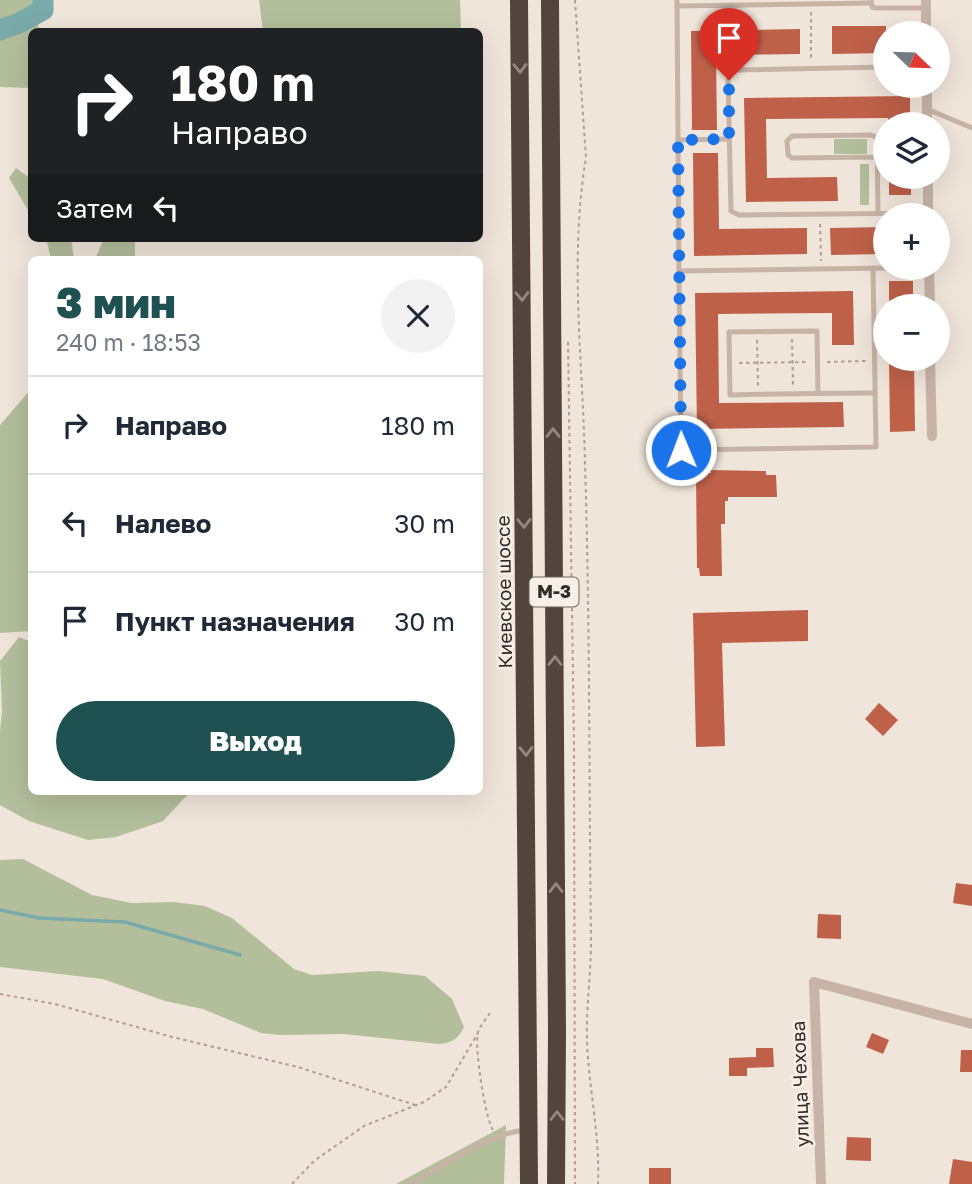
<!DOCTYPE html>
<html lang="ru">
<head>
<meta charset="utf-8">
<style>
	body { margin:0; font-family:"Golos Text",sans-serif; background:#f2f2f3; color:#1f2937; height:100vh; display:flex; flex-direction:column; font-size:26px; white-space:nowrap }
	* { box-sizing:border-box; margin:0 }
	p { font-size:23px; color:#747a83 }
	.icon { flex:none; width:38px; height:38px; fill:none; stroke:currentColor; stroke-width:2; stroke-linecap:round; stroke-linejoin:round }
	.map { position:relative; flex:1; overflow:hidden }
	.panel { position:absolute; left:28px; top:256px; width:455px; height:539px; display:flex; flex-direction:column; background:#fff; border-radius:10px; box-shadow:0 7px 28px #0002 }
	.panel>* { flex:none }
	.banner { position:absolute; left:28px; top:28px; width:455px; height:214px; border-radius:10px; box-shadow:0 7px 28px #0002; background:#202124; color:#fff; overflow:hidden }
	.needle { width:46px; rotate:113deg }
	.tools { position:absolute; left:873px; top:21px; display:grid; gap:14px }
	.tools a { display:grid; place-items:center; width:77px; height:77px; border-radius:50%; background:#fff; box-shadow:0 7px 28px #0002; font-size:35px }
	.pin { position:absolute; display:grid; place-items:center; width:60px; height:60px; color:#fff; margin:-72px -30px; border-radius:50% 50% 50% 0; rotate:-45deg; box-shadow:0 0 7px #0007 }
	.pin .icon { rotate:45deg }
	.me { position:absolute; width:77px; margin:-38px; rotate:359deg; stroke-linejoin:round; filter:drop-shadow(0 0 5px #0008) }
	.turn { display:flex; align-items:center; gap:24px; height:147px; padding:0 28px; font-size:32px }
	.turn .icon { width:91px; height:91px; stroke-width:2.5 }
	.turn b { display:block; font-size:49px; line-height:60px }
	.then { display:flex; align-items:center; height:66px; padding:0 28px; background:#0003; gap:14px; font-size:26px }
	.round { display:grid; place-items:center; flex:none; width:74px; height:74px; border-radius:37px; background:#f2f2f3 }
	.headline { display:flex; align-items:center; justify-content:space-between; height:119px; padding:0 28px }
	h1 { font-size:42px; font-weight:800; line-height:52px; color:#1f5152 }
	.action { display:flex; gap:14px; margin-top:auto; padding:14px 28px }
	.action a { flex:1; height:80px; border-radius:42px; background:#1f5152; color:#fff; font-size:28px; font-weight:800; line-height:80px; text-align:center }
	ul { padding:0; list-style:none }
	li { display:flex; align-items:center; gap:21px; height:98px; padding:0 28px; border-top:2px solid #e0e1e3 }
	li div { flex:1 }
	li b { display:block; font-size:26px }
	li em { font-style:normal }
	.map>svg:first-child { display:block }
</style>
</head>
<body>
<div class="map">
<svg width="972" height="1184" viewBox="0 0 972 1184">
	<rect width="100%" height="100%" fill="#f0e5da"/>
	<g fill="#b3be9b">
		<polygon points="0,0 43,0 43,10 37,14 39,31 32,32 30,88 0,87"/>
		<polygon points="259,0 460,0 461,31 263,31"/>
		<rect x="834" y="139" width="33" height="15"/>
		<rect x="860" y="164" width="9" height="41"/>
		<polygon points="16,168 31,179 31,215 9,178"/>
		<polygon points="46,238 71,238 74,259 51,259"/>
		<polygon points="104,238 135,238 135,259 95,259"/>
		<polygon points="31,389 31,631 0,633 0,425"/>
		<polygon points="19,637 31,642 32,791 191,791 163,821 116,837 88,840 29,821 0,805 0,731 2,711 0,661"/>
		<path d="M23,859L92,895L132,903L174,902L205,906L232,918L294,969L312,975L378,971L425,976L452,999L464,1027C458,1039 452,1043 439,1044L344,1034L280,1035L261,1033L203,1009L165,1001L103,979L0,967V860Z"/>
		<polygon points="506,1125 504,1184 396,1184"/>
	</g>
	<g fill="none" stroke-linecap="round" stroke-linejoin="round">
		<polyline stroke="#7aabab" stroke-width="3.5" points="0,910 39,918 125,922 240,955"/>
		<polyline stroke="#7aabab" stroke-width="21" points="0,30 19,23 43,10 43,0"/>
	</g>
	<g fill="#bf6149">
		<polygon points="832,26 886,26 886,53 832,54"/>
		<polygon points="800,29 800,54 716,55 717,130 692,130 691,31"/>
		<polygon points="910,96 910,124 888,124 888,118 766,119 767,178 837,177 838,201 746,202 744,98"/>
		<polygon points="693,153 718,153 719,229 807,228 807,254 694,256"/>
		<rect x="889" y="177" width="22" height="18"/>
		<polygon points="886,227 886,254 831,255 830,228"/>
		<rect x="889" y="281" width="24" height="25"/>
		<polygon points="853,291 854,345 832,345 832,313 718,314 719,403 843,402 844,427 697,429 695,293"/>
		<polygon points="889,359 914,359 915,431 890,432"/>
		<polygon points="710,470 766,471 766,475 776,475 777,497 728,497 728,501 725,501 725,524 721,524 722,576 700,576 699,568 697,568 696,473 711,473"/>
		<polygon points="808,610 808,641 722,643 725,746 696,747 693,613"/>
		<polygon points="879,703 898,720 883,736 865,719"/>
		<polygon points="956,883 972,885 972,906 953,903"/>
		<polygon points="818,914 841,915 841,939 817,938"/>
		<polygon points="872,1033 889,1040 883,1054 866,1047"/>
		<polygon points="756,1048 773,1048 774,1067 747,1068 747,1076 729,1076 729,1058 756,1057"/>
		<polygon points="961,1050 972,1050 972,1072 960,1072"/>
		<polygon points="847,1137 871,1138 871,1161 846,1160"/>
		<polygon points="953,1159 972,1162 972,1184 949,1184"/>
		<rect x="649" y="1168" width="22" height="16"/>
	</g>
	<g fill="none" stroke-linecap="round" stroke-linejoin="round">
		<g stroke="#b39e91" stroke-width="2" stroke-dasharray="3.5 3.5" stroke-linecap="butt">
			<path d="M575,0L586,158C569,258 583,363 585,464C590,623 589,782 591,941C591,974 586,1008 587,1042C589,1089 600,1136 598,1184"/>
			<polyline points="811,12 811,59"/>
			<polyline points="820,224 821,261"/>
			<polyline points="792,339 793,386"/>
			<polyline points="757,340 758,387"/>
			<polyline points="568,342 574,744 575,1184"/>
			<polyline points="827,362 866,361"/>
			<polyline points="739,363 807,362"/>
			<polyline points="0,994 55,1004 172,1037 298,1067 415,1105"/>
			<path d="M490,1013C486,1019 480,1026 478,1032C474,1046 485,1118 493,1130"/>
			<polyline points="292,1184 314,1161 364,1126 424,1102 446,1087 478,1033"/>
		</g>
		<g stroke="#c7b4a7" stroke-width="5">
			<polyline points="677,0 679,271 892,268"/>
			<polyline points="871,0 872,7 876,8 926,8"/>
			<polyline points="677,6 871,3"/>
			<polyline points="886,67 733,70 728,80 731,211 739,215 928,213"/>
			<polyline points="927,109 972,128"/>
			<polyline points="678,140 729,139"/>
			<polyline points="877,157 792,158 788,155 787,141 792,136 871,135 876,137 877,141 878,213"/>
			<polyline points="679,271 681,450 876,447 873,268"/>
			<path d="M818,393L817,331L729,332L730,395C779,394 827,393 875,393"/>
			<path d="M410,1184C441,1167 492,1132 526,1130"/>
		</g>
		<g stroke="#c7b4a7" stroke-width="10">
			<polyline points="926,0 926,33"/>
			<polyline points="927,86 927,124"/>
			<polyline points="928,177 928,215"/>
			<polyline points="929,268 930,306"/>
			<polyline points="930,359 932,436"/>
			<polyline points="821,1184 814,982 972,1024"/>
		</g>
		<g stroke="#54443e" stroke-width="18">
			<polyline points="519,0 529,1184"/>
			<polyline points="550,0 557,1034 556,1184"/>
		</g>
	</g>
	<defs><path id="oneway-chevron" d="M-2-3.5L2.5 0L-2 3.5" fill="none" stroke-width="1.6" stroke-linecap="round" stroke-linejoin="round" transform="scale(1.75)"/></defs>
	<g stroke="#968881">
		<use href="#oneway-chevron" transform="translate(520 68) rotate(89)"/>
		<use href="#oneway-chevron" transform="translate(522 296) rotate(89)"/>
		<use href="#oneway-chevron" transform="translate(553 433) rotate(-90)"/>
		<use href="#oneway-chevron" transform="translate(524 523) rotate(89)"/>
		<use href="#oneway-chevron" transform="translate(555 661) rotate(-90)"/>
		<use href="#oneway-chevron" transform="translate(526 751) rotate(89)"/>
		<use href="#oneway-chevron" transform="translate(556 888) rotate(-90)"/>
		<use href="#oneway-chevron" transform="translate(557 1116) rotate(-90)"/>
	</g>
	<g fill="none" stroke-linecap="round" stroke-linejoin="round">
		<polyline stroke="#1a73e8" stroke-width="12" stroke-dasharray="0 21.6" points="681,450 678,140 729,139 729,80"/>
	</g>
	<g text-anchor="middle" stroke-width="5" stroke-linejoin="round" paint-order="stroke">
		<rect fill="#f8efe6" stroke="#6f6560" stroke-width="2" x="529.5" y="577.5" width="49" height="29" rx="5"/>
		<g font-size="18" font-weight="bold" fill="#342a27">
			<text x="554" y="598">М-3</text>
		</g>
		<g font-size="19" fill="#342a27" stroke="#f8efe6">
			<text transform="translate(504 592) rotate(-91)" y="7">Киевское шоссе</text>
			<text transform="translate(800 1084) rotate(-92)" y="7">улица Чехова</text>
		</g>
	</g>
</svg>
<div class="tools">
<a><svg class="needle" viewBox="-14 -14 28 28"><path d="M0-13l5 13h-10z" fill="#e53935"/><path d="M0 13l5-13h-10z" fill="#747a83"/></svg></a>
<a><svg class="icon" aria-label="layers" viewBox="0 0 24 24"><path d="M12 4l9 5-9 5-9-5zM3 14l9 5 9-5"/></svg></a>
<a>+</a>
<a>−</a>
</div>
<div class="pin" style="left:729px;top:80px;background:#d93025"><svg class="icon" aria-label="arrive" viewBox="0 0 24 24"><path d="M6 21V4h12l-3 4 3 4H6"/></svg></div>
<svg class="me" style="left:681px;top:450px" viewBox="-20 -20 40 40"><circle r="17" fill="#1a73e8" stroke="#fff" stroke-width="3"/><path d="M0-11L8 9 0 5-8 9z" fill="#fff"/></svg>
<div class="banner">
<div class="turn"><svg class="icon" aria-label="right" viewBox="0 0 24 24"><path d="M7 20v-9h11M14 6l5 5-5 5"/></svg><div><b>180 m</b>Направо</div></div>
<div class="then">Затем<svg class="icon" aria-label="left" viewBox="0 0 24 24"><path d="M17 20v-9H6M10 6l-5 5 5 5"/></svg></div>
</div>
<section class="panel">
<div class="headline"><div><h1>3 мин</h1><p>240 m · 18:53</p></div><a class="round"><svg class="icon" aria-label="close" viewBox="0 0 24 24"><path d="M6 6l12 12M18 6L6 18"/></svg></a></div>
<ul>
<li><svg class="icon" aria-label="right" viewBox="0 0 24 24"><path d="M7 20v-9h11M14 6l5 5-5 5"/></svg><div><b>Направо</b></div><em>180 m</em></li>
<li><svg class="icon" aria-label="left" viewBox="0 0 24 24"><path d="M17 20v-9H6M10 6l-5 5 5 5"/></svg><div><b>Налево</b></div><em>30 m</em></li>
<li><svg class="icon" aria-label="arrive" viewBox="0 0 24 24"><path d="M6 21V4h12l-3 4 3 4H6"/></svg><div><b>Пункт назначения</b></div><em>30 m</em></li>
</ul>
<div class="action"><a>Выход</a></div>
</section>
</div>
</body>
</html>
